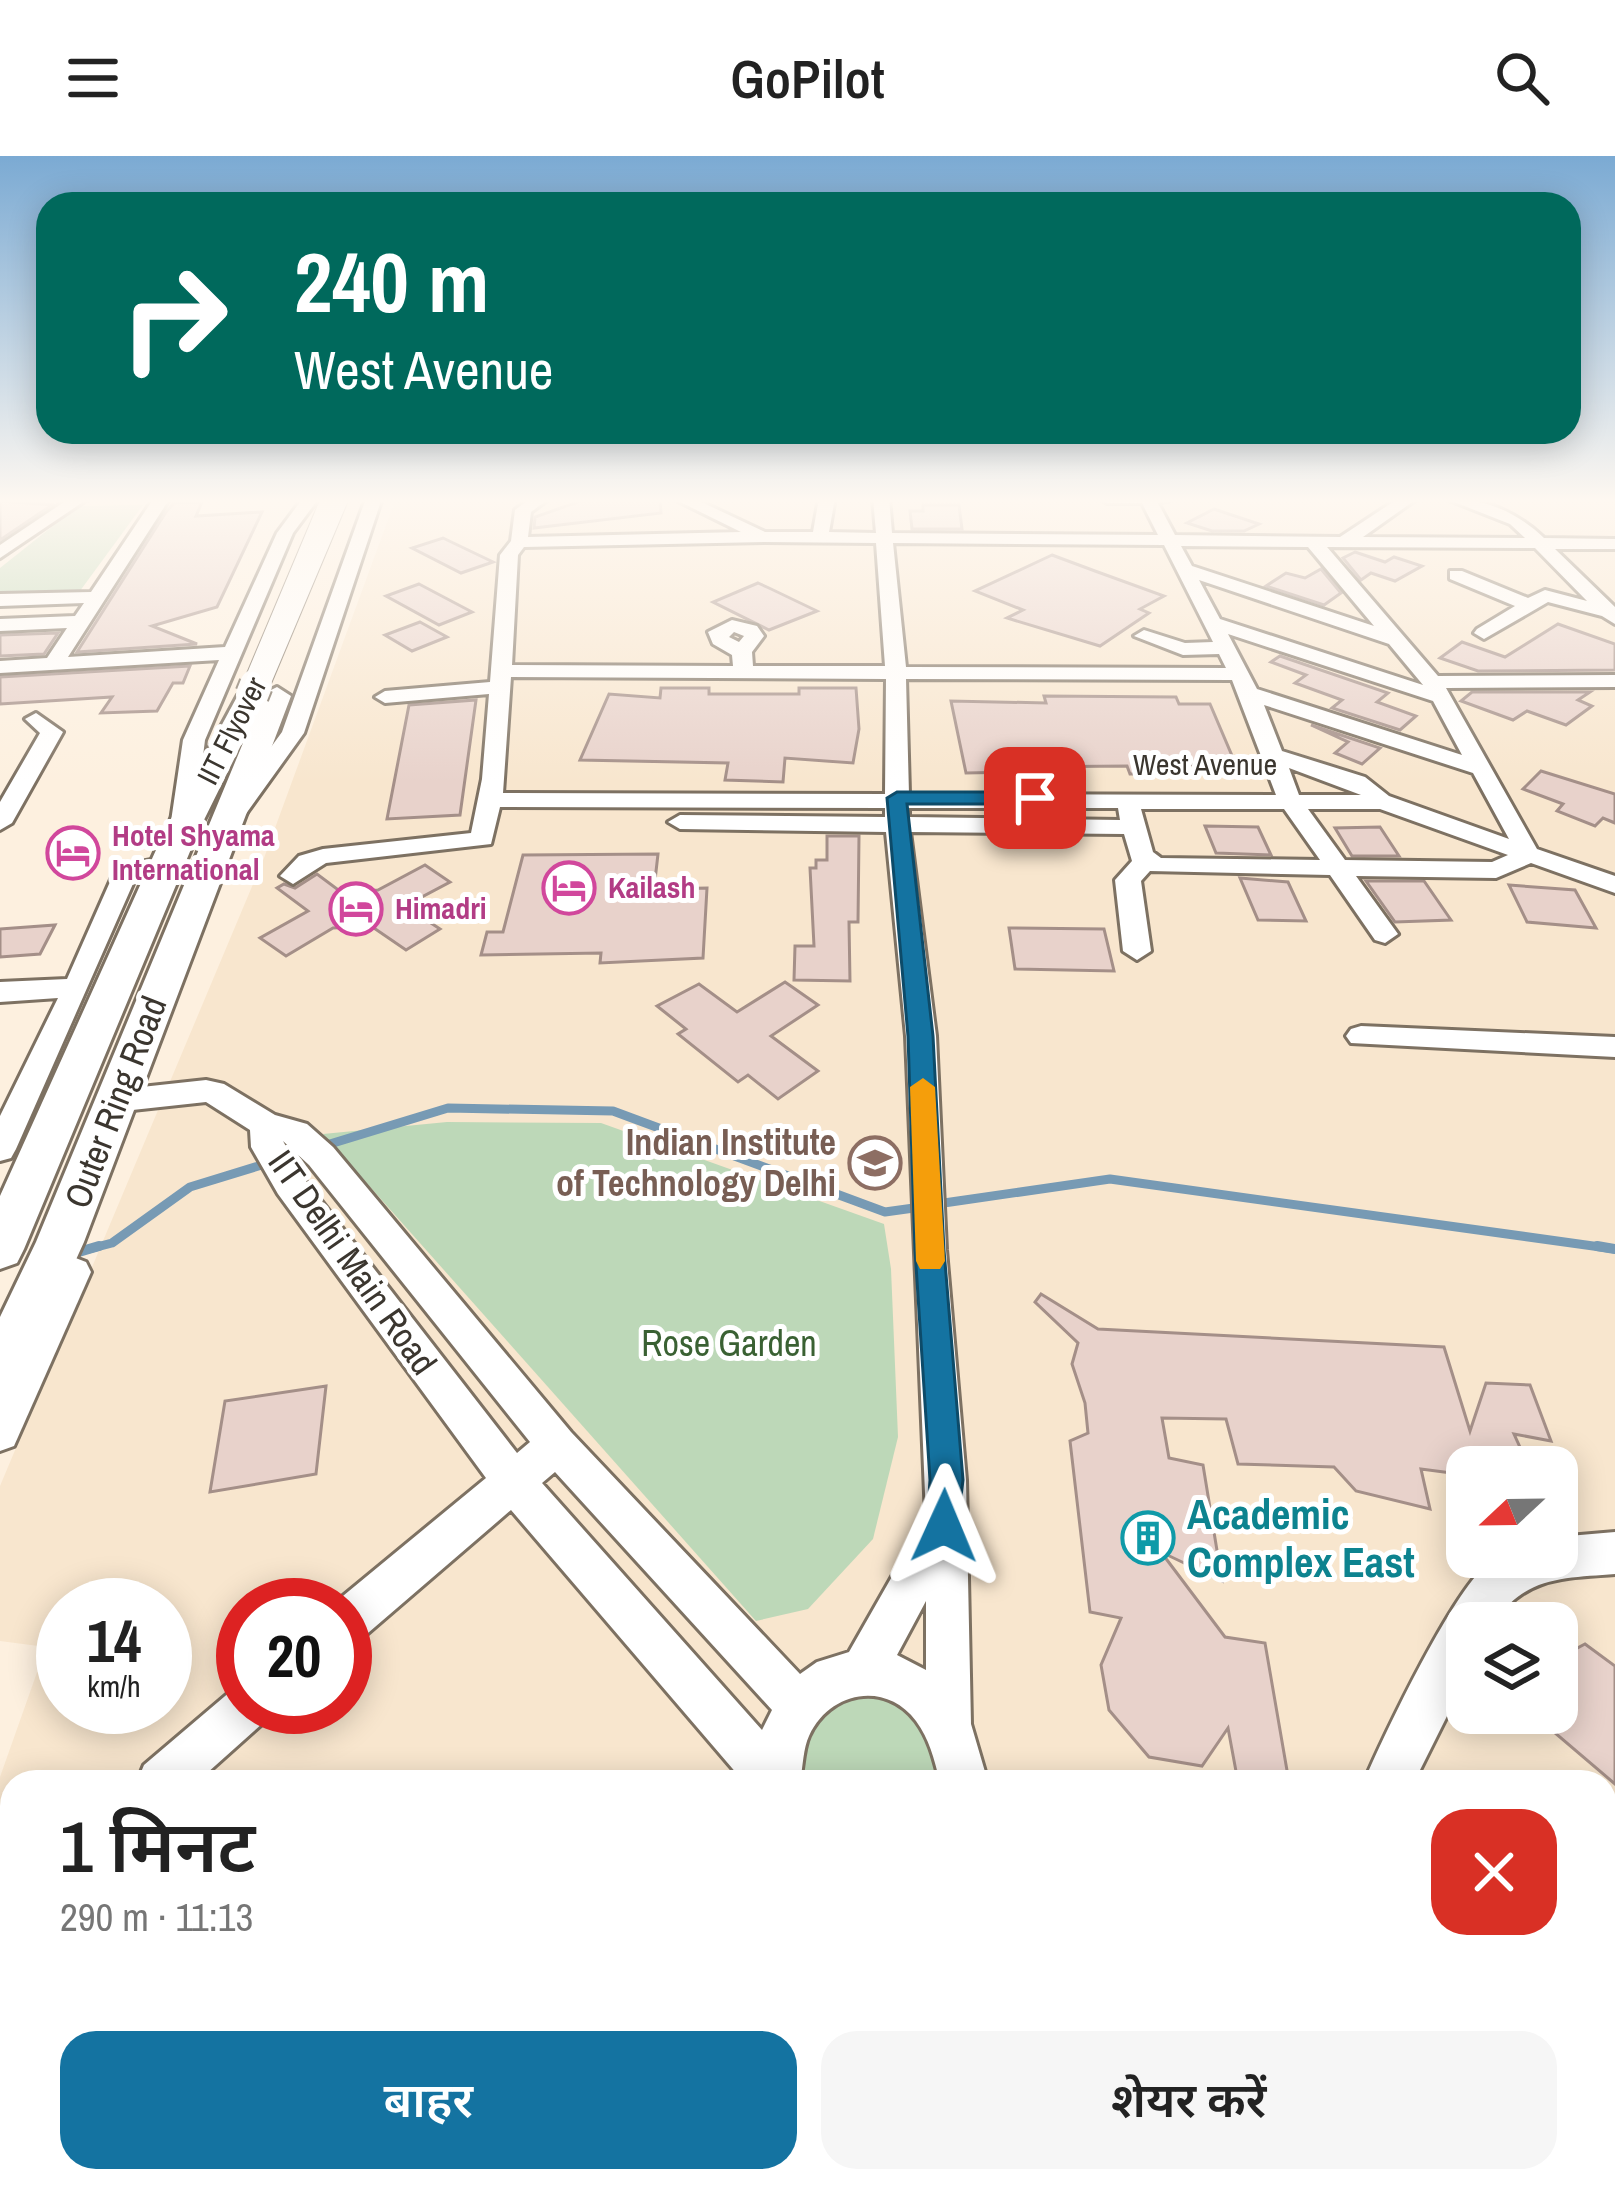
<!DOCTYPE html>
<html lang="hi">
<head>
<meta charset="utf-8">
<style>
	body { margin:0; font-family:"Archivo Narrow","Noto Sans Devanagari",sans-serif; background:#f6f6f6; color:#222; height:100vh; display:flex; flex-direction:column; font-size:45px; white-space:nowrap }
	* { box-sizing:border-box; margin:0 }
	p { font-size:39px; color:#767676 }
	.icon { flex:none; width:66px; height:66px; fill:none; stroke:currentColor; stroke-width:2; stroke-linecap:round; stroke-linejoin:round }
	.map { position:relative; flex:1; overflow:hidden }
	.panel { position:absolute; left:0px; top:1614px; width:1617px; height:423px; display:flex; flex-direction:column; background:#fff; border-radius:36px 36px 0 0; box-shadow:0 6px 30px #0003 }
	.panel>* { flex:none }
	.top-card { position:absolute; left:36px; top:36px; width:1545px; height:252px; border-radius:36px; box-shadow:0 6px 30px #0003; background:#00695c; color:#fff; overflow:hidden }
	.needle { width:78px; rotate:248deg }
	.controls { position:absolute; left:1446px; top:1290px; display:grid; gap:24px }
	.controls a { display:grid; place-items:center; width:132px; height:132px; border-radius:24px; background:#fff; box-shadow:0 6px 30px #0003; font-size:60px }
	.speed { position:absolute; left:36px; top:1422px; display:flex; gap:24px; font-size:60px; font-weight:700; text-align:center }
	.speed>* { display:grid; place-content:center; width:156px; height:156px; border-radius:50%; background:#fff; box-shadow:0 6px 30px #0003; line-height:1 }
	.speed small { font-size:30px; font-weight:400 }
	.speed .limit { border:18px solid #d22; background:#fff; color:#111 }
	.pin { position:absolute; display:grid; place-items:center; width:102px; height:102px; color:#fff; margin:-51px; border-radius:24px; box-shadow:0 6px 18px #0006 }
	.me { position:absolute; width:132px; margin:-66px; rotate:1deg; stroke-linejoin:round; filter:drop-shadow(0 0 9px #0008) }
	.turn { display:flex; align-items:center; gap:42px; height:252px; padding:0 60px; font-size:54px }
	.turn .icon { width:156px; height:156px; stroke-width:2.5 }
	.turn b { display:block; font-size:84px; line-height:102px }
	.round { display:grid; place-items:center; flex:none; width:126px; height:126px; border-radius:36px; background:#f6f6f6 }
	.headline { display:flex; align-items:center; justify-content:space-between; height:204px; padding:0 60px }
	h1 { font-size:72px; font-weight:600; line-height:90px }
	.primary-button { display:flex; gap:24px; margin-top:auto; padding:24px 60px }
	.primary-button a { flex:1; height:138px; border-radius:36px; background:#1473a1; color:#fff; font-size:48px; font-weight:600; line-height:138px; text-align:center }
	.primary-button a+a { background:#f6f6f6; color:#222 }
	header { display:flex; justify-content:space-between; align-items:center; height:156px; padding:0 60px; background:#fff; font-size:54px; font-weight:600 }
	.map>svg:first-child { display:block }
</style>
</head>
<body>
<header><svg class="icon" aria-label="menu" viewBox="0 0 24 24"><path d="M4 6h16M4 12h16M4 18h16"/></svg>GoPilot<svg class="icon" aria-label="search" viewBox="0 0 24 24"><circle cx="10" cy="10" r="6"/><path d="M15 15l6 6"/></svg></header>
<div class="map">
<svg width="1615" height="2036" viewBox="0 0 1615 2036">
	<rect width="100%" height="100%" fill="#fdf0df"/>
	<path fill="#f8e6ce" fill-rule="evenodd" d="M396,342H1615V2036H0V1621L46,1491L0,1485V1330L264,702ZM1467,1311H1557V1401H1467ZM63,1449H165V1551H63ZM243,1449H345V1551H243ZM1467,1467H1557V1557H1467ZM12,1626H1605V2025H12Z"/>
	<g fill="#bdd8b8">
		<polygon points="143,349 77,439 0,442 0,412 78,350"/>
		<polygon points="447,966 601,967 884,1068 891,1113 898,1281 873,1383 808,1453 756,1465 323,978"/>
		<path d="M860,1535L914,1550L949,1626H797C799,1568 812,1562 860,1535Z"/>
		<polygon points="749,2025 1009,2025 1018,2036 741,2036"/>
	</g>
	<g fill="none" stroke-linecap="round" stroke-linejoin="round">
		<g stroke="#779ab4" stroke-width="9">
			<polyline points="320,991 448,952 613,955 885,1056 921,1051"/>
			<polyline points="937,1048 1110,1023 1615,1093"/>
			<polyline points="89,1093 112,1087 190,1031 304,996"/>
		</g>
		<g stroke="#779ab4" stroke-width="10">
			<polyline points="1597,1090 1615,1093"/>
			<polyline points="72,1098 99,1090"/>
		</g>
	</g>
	<g fill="#e8d2cb" stroke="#a48f88" stroke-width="3">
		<polygon points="589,342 660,342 661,357 534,372 535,361"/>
		<polygon points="0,345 52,349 0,384"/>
		<polygon points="202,346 196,360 262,356 217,451 152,470 197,488 77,496 166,356 174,347"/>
		<polygon points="923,349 959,349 962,373 912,373 910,355 923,355"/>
		<polygon points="1214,353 1259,368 1244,375 1212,375 1187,367"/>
		<polygon points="443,382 493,406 461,417 412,392"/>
		<polygon points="1355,396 1385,406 1394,401 1422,410 1395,425 1371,417 1361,424 1343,402"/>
		<polygon points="1052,399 1095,415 1164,440 1140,453 1149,457 1100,490 1007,462 1023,454 975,435"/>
		<polygon points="1321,413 1341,437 1324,449 1266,430 1286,417 1305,422"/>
		<polygon points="758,427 769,432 817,455 769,474 713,446"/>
		<polygon points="419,428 472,456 439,469 386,440"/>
		<polygon points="420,466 447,481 412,495 385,479"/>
		<polygon points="1558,468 1615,488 1615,514 1478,515 1440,502 1462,486 1505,501"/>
		<polygon points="58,477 44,498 0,500 0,479"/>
		<polygon points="1280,500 1388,537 1377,546 1416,560 1400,574 1332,552 1342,544 1295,527 1306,519 1271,506"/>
		<polygon points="190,510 183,527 173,527 157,555 101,557 112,541 0,548 0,521"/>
		<polygon points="661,532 709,532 709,538 799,538 799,532 856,532 859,573 853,607 785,602 783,626 725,624 728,607 580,604 609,538 660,542"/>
		<polygon points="1472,536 1590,536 1578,544 1592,550 1566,569 1527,555 1513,564 1461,545"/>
		<polygon points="1044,540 1176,541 1179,548 1210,548 1236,609 1177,609 1181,617 1130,618 1127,610 1014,611 1015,616 966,617 951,545 1046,547"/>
		<polygon points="476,544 460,659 387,663 409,549"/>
		<polygon points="1311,569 1380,592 1362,608 1335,597 1348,586"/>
		<polygon points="1541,615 1615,638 1615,667 1603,662 1595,670 1557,655 1563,648 1523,633"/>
		<polygon points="1205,670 1258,671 1271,699 1216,697"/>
		<polygon points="1380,671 1399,700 1352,700 1335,672"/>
		<polygon points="827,680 859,680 858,766 849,766 850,825 794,824 795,790 814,790 810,712 816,712 816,704 827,704"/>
		<polygon points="658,698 654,733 707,732 703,802 600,807 601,797 481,799 487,776 503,776 523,699"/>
		<polygon points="425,709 450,726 405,750 440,773 406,794 371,770 333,772 286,800 260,782 308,755 277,732 284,728 295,732 317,718 341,736 378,734"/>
		<polygon points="1240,722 1288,726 1306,765 1258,764"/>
		<polygon points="1366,725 1424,725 1451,764 1395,766"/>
		<polygon points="1509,729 1575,734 1596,772 1527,766"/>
		<polygon points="55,769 40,798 0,801 0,773"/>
		<polygon points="1009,772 1104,773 1114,815 1015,813"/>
		<polygon points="785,826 818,849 771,880 818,915 778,943 748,919 738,926 678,878 686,873 657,850 699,828 737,856"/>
		<polygon points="1041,1138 1098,1173 1444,1191 1470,1275 1486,1227 1530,1229 1551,1285 1514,1278 1529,1311 1467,1311 1467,1319 1421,1313 1430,1353 1356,1335 1334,1311 1238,1308 1226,1263 1162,1262 1169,1302 1203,1309 1222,1425 1161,1396 1225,1481 1265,1487 1289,1626 1238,1626 1228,1572 1202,1610 1149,1601 1109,1554 1101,1509 1121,1462 1090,1456 1070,1285 1088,1277 1085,1247 1072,1208 1078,1187 1035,1146"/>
		<polygon points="326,1230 316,1318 210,1336 225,1245"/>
		<polygon points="1585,1488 1615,1510 1615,1628 1548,1571 1557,1557 1557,1503"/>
	</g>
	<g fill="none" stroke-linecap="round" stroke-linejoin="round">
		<g stroke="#7d7162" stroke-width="6">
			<g id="minor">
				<polygon points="70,342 89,342 0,402 0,389"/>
				<polygon points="154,342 170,342 68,501 225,491 277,377 303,342 319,342 293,377 205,584 194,672 182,679 170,672 183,584 219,504 0,517 0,505 47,502 67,472 0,475 0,463 75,460 84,447 0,450 0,438 91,436"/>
				<polygon points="366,342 382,342 304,577 240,666 224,666 220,661 282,576"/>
				<path d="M531,342H550L531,356L528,381L741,376L672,342H693L765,376H813L819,342H835L829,376L876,377L873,342H889L892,377L1158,379L1142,347H1107L1099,342H1177L1158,347L1175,379L1340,381L1399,342H1418L1363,381L1525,382L1510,368L1444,342C1483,342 1516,355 1544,382L1615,383V393H1555L1615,451V468L1602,460L1548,446L1484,483L1474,477L1477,473L1515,450L1450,423V415H1462L1528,442L1545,434L1587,445L1535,392L1327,391L1438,520L1615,519V531L1446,532L1537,693L1615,720V737L1531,707L1496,722L1356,720L1398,778L1385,787L1375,784L1330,719L1150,715L1141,725L1151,795L1137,804L1123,795L1115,724L1132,705L1124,678L910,676L936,880L946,1094L966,1324L971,1568L988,1626H940C934,1603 930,1584 916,1565C885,1524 829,1536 809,1580C803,1593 803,1611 800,1626H744L511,1354L361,1483L345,1489V1449H332L486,1322L278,1038L251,991L250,974L206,946L114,956L103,953L98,945L103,937L114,934L206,924L224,928L275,959L307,968L333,991L571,1276L800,1518L817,1506L849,1496L926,1361L906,880L886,676L680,673L668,666L680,659L885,661V652L500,651L491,688L326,707L293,728L280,720L299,700L323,693L471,677L482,623L489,538L385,547L375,541L385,535L490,526L500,399L511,385L515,354ZM765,386L876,387L885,510H753L752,496L764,480L757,470L732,464L708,476L713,488L732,499L733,510L512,509L518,399L524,391ZM893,387L1164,389L1213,486L1185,487L1144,474L1134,480L1183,499L1219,498L1226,512L906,511ZM1181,390L1308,391L1374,470L1192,410ZM1199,424L1389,488L1423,529L1220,463ZM734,476L744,480L739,486L729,481ZM1228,478L1433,545L1462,599L1257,533ZM511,521L886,523L885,638L503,637ZM906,523L1232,524L1276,639L909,638ZM1264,549L1473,617L1509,683L1389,640L1365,621L1282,595ZM1289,612L1361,639H1299ZM909,652H1118L1120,664L909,661ZM1141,653H1284L1320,704L1161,702L1153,696ZM1308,653H1380L1508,699L1492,706L1345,704ZM283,985L309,1009L530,1286L517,1297L302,1020ZM555,1316L772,1554L762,1574L542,1327ZM926,1445V1514L897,1499Z"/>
				<polygon points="36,557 63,576 12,667 0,674 0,646 40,577 25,563"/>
				<polygon points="169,701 182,709 178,714 136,721 16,993 11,1002 0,1005 0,960 58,842 0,846 0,826 67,823 117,710"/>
				<polygon points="1361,870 1615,881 1615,901 1351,887 1346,880 1351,873"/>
				<polygon points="73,1101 86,1106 91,1116 14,1290 0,1295 0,1234 60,1106"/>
				<path d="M1615,1376V1418C1566,1422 1523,1420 1495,1467H1467V1520L1414,1626H1364C1382,1583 1457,1425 1492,1405C1507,1395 1538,1401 1557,1401V1381Z"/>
				<polygon points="243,1529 243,1551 270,1551 263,1567 197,1626 137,1626 144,1609 231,1535"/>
				<polygon points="12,1737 12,1795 0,1800 0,1742"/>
				<polygon points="627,2025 691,2025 687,2036 623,2036"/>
				<polygon points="1063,2025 1126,2025 1130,2036 1067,2036"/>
				<polygon points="1156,2025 1219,2025 1223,2036 1160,2036"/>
			</g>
		</g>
		<g stroke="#7d7162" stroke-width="6">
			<polygon id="major" points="252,530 265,537 277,531 291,540 84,1086 18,1231 0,1238 0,1161 36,1086 248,575 199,674 24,1093 17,1107 0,1113 0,1040 165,674 238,539"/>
		</g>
		<use href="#minor" fill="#fff" fill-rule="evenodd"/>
		<use href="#major" fill="#fff" fill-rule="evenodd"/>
		<g stroke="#7d7162" stroke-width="28" stroke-linecap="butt">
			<polyline id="major-bridge-far1" points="255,532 335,342"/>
		</g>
		<g stroke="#7d7162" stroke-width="36" stroke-linecap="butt">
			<polyline id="major-bridge" points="252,539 256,529"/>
		</g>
		<use href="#major-bridge-far1" stroke="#fff" stroke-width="26"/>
		<use href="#major-bridge" stroke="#fff" stroke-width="32"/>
	</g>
	<linearGradient id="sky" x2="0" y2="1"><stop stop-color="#7baad3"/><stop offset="0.55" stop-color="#fef8f1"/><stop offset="1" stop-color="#fef8f1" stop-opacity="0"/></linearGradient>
	<rect width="1615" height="627" fill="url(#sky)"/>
	<polygon fill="#1473a1" stroke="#0d4b69" stroke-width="3" points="897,636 1035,636 1045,642 1035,648 907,648 933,880 944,1094 963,1324 956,1382 944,1387 932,1382 927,1370 930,1324 915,1094 908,880 887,642"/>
	<polygon fill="#f59e0b" points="923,922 935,931 945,1105 940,1113 920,1113 916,1105 910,931"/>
	<defs>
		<g id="hotel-ring" transform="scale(2.7)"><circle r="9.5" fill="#fff" stroke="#d1479c" stroke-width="1.5"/><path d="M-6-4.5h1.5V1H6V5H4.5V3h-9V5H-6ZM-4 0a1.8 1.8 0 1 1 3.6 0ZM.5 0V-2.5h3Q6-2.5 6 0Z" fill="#d1479c"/></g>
		<g id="university-ring" transform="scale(2.7)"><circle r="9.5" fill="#fff" stroke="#8d6e63" stroke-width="1.5"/><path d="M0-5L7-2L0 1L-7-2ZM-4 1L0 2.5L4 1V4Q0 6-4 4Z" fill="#8d6e63"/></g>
		<g id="building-ring" transform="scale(2.7)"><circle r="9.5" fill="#fff" stroke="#0f9aa8" stroke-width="1.5"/><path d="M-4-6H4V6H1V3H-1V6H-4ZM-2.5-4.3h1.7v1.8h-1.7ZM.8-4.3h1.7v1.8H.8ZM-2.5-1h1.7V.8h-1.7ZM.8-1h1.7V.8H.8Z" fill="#0f9aa8"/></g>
	</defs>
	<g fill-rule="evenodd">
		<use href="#hotel-ring" x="73" y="697"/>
		<use href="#hotel-ring" x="569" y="732"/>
		<use href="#hotel-ring" x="356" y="753"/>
		<use href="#university-ring" x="875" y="1007"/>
		<use href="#building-ring" x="1148" y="1382"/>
	</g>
	<g text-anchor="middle" stroke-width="10" stroke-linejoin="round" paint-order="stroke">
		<g font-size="30" fill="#3b362f" stroke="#fff">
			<text transform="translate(232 575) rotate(-63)" y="10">IIT Flyover</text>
			<text x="1205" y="619">West Avenue</text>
		</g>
		<g font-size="30" font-weight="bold" fill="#b23c85" stroke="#fff" text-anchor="start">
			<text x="112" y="690">Hotel Shyama<tspan x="112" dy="34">International</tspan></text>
			<text x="608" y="742">Kailash</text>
			<text x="395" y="763">Himadri</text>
		</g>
		<g font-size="36" fill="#3b362f" stroke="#fff">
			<text transform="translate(115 946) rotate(-69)" y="13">Outer Ring Road</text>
			<text transform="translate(353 1106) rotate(55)" y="13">IIT Delhi Main Road</text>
		</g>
		<g font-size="36" font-weight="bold" fill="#785e54" stroke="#fff" text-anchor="end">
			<text x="836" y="999">Indian Institute<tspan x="836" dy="41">of Technology Delhi</tspan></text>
		</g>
		<g font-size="36" fill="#3a6133" stroke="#fff">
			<text x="729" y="1200">Rose Garden</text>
		</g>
		<g font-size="42" font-weight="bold" fill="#0d838f" stroke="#fff" text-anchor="start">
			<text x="1187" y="1373">Academic<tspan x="1187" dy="48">Complex East</tspan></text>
		</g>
	</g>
</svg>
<div class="controls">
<a><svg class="needle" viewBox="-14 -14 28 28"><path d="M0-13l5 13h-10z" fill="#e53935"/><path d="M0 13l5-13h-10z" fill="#767676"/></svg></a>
<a><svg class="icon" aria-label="layers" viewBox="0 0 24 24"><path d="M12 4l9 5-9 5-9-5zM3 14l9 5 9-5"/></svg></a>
</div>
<div class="speed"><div>14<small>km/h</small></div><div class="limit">20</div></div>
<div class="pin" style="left:1035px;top:642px;background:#d93025"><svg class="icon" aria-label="arrive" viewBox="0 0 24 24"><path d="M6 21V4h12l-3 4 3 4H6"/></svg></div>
<svg class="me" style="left:944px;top:1370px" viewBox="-20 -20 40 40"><path d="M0-17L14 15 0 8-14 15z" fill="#1473a1" stroke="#fff" stroke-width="4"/></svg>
<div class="top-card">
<div class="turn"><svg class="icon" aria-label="right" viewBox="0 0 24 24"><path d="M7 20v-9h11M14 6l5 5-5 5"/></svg><div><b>240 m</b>West Avenue</div></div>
</div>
<section class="panel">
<div class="headline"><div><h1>1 मिनट</h1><p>290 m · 11:13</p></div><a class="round" style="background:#d93025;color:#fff"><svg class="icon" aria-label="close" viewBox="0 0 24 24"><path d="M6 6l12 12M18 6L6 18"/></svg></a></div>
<div class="primary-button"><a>बाहर</a><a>शेयर करें</a></div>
</section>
</div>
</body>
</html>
